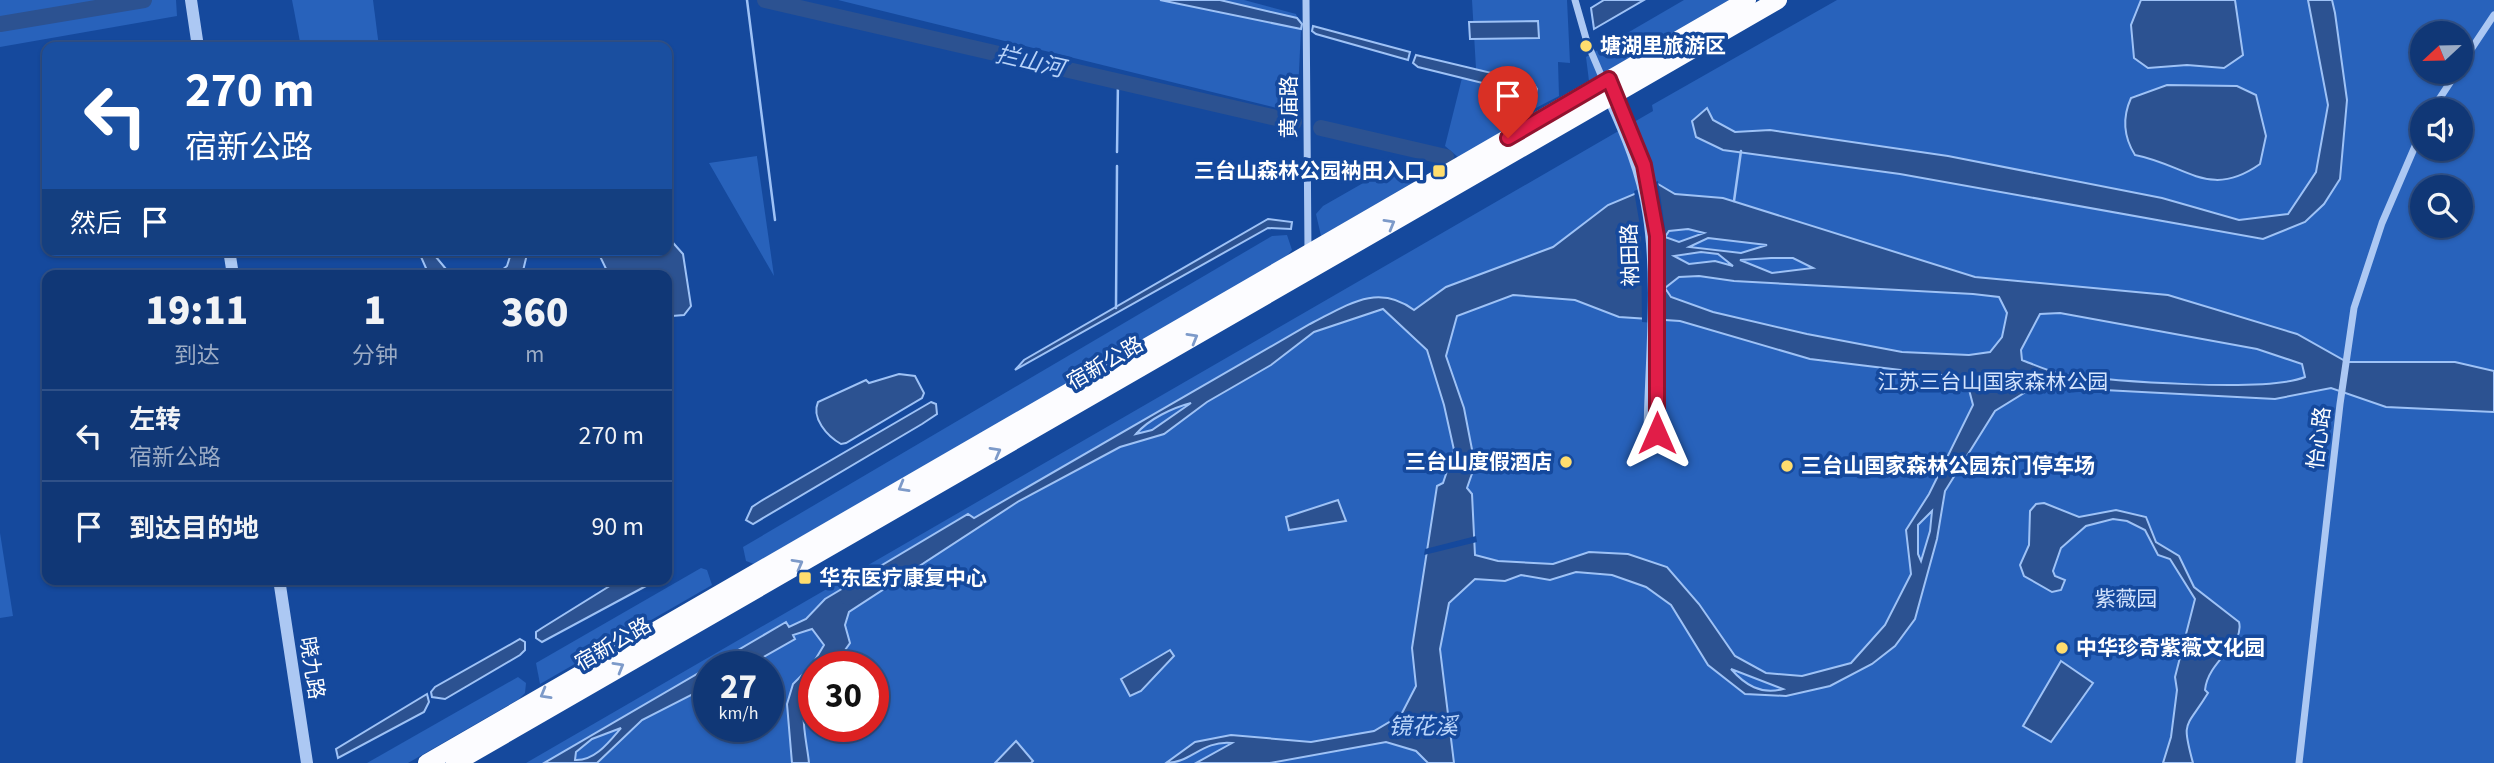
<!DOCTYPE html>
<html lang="zh">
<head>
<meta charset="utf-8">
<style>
	body { margin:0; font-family:"Source Sans 3","Noto Sans SC",sans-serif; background:#1e427e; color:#f1f3f6; height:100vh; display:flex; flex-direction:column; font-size:26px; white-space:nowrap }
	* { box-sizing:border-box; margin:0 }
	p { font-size:23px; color:#9cacc5 }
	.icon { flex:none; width:38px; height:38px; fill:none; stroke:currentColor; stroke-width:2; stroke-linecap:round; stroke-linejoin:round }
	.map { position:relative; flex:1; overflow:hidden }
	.panel { position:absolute; left:42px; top:270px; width:630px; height:315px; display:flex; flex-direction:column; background:#103776; border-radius:14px; box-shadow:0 2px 5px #0004,0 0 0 2px #305188 }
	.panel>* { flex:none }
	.banner { position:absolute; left:42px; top:42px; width:630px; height:214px; border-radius:14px; box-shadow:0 2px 5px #0004,0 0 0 2px #305188; background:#1a4fa0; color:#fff; overflow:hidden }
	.needle { width:46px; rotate:248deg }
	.buttons { position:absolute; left:2410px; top:21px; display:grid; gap:14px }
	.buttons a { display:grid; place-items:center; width:63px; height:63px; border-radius:50%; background:#103776; box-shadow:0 2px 5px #0004,0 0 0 2px #305188; font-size:35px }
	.speed { position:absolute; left:693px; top:651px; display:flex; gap:14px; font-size:35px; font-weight:700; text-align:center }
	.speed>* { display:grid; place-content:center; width:91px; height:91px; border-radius:50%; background:#103776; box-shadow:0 2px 5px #0004,0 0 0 2px #305188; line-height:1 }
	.speed small { font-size:18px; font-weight:400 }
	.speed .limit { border:10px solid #d22; background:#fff; color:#111 }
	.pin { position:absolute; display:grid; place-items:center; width:60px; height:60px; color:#fff; margin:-72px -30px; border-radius:50% 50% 50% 0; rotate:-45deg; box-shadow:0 0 7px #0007 }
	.pin .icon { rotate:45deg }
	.me { position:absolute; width:77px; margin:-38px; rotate:0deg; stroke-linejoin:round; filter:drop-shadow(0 0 5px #0008) }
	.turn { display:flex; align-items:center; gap:24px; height:147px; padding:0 28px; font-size:32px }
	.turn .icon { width:91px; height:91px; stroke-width:2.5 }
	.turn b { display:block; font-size:49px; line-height:60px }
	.then { display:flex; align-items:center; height:66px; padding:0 28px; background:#0003; gap:14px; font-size:26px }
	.eta { display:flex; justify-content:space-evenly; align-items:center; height:119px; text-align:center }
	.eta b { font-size:42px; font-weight:800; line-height:49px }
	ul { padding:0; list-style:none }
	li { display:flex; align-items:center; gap:21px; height:91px; padding:0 28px; border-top:2px solid #305188 }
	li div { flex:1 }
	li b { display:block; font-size:26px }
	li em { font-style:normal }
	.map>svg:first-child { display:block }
</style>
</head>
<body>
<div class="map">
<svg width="2494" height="763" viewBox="0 0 2494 763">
	<rect width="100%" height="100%" fill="#15499d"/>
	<g fill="#2862bb" fill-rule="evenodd">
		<polygon points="0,0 176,0 177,16 0,47"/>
		<polygon points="292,0 373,0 379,47 301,47"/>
		<polygon points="838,0 1244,0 1296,14 1301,29 1297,113"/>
		<polygon points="1472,0 1567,0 1570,63 1558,62 1559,96 1532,110 1517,105 1511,106 1530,116 1459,158 1445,146 1462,78 1535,96 1533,83 1476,69"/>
		<polygon points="1684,0 1729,0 1589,81 1586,57"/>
		<path d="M1837,0H2494V763H526L1653,111L1652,105ZM2422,33H2460V72H2422ZM2422,110H2460V149H2422ZM2422,187H2460V226H2422ZM709,667H768V726H709ZM814,667H873V726H814Z"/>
		<polygon points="757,156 757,157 774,276 709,163"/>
		<polygon points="1386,170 1402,175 1412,183 1321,236 1316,214 1323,206"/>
		<polygon points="1287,235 1292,250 1285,258 754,564 746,561 743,547 1272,236"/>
		<polygon points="0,533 13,616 0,618"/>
		<polygon points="701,568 707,570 712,585 540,684 536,663"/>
		<polygon points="518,677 526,683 525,693 519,699 408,763 367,763"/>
	</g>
	<g fill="#2c5291" stroke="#9ec2f6" stroke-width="2" fill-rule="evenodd">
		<polygon points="1160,0 1220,0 1297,18 1302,24 1301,29"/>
		<polygon points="1604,0 1644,0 1594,29 1591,8"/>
		<polygon points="2141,0 2235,0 2243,55 2224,68 2187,65 2148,68 2134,58 2131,25"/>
		<polygon points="2308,0 2332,0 2335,13 2347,100 2340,179 2324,204 2305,222 2263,239 1900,174 1723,150 1696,137 1692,121 1707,108 1713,120 1735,132 1770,130 1948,156 2162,198 2239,220 2288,214 2316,172 2328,105"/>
		<polygon points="1538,21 1539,38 1470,39 1469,22"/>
		<polygon points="1313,26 1410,52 1408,60 1316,34 1312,31"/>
		<polygon points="1416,55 1533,83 1537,89 1535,96 1418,67 1413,63"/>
		<path d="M2167,85L2237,86L2256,95L2266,136L2260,164C2209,200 2187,165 2135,155C2123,136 2122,118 2131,98Z"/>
		<path d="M1658,184L1675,194L1723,198L1975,277L2168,295L2297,334L2347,362H2455L2494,371V412L2386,407L2331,388L2275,399L2066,388L2029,390L1995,411L1945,491L1937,539L1915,619L1895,646L1872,664L1830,686L1786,696L1745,694L1708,665L1671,605L1646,587L1612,575L1576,572L1550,580L1521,575L1505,581L1475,579L1449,603L1440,649L1454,763H1428L1416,751L1386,742L1270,763H1196L1232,743C1202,740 1191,763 1166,763L1195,742L1231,735L1311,742L1374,731L1401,715L1416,686L1412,648L1437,486L1443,483L1454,450L1444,405L1427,350L1383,309L1314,332L1271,365L1207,402L1164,434L1120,447L1019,501L849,612L845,625L850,643L833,667H814V683C795,700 807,741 809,763H792L787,704L793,684L812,665L824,645L812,629L793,635L795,639L746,667H709L786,622L789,627L806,619L825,599L968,514L974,518L1310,324C1346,306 1377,282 1414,310L1446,287L1553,247L1608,205ZM1688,229L1704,233L1679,242L1665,237L1669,231ZM1708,238L1767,245L1741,253L1689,247ZM1701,252L1718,254L1733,266L1715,261L1689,264L1674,256ZM1771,258H1793L1813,268L1772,273L1740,260ZM1699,276L1734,281L1973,294L1999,297L2007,313L2002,337L1990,352L1969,355L1902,352L1807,334L1713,312L1671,297L1665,288L1679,277ZM1513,295L1575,300L1619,317L1680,321L1810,359L1966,378L1973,405L1929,494L1906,530L1911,574L1885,625L1851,663L1802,676L1766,673L1735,656L1699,604L1667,567L1628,554L1589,552L1553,564L1498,561L1475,555L1472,494L1467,488L1475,465L1464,408L1446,356L1457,316ZM2060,313L2257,349L2302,364L2305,377C2266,393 2110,381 2063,374C2050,372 2035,365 2022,360L2021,350L2040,314ZM1191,403L1152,430L1136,434C1149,419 1172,408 1191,403ZM1932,511L1930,531L1921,561L1918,554V525ZM896,563L910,566L884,584L866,587L874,575ZM1731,669L1783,689C1761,695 1745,685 1731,669Z"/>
		<polygon points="1268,219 1292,222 1291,229 1268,228 1015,370 1024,360"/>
		<polygon points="667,236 683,254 691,306 684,315 672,316 667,313 667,275 609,275 597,250 667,250"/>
		<polygon points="418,250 435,250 436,257 451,275 429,275"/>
		<polygon points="512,250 528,250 522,275 496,275 507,266"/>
		<path d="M899,374L915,376L924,393L922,398L846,443L841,444C827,436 811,418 818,402L866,380L869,383Z"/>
		<polygon points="931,402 936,404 937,414 922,424 753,524 746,520 752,507 761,501"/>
		<polygon points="1338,500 1346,521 1289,530 1286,517"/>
		<path d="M2044,503L2079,517L2116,510L2146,517L2156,542L2179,556L2194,587L2239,622C2245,645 2208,660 2205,690L2208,693C2186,729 2181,719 2193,763H2163L2171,737L2177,690L2175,677L2195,599L2170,559L2158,555L2145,530L2127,521L2113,519L2086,526L2061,548L2053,571L2055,576L2065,580L2061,590L2052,592L2024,576L2020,565L2029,545L2030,511L2036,504Z"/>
		<polygon points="621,579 659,579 542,642 536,638 536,632 542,628"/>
		<polygon points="520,639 525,642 525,650 520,655 445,699 432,697 431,692 435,687"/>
		<polygon points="1170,650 1174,656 1141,691 1130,696 1121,679"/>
		<polygon points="2061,661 2093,683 2051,742 2023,726"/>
		<path d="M709,667V686L642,720L597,763H544ZM621,728C609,742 595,761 575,760L576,752L592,739Z"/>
		<polygon points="427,694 429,702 424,712 338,758 336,749"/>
		<polygon points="1016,741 1033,761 1031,763 995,763"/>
	</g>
	<g fill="#15499d">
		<polygon points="1658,181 1665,228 1666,324 1642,322 1641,232 1634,191"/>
		<polygon points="1476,536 1477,542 1424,555 1425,549"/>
	</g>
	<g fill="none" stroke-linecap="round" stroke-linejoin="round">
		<g stroke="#9ec2f6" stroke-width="2.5">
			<polyline points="747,0 775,220"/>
			<polyline points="1117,152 1118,81"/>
			<polyline points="1734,201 1741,151"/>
			<polyline points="1116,308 1117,166"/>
		</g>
		<g stroke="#2c5291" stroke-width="16">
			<polyline points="765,0 1294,122"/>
			<polyline points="0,24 144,0"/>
			<polyline points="1321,128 1446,157"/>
			<polyline points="848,597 919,555"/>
		</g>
		<g stroke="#acc8f3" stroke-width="7">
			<polyline points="1306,0 1308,251"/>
			<polyline points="1575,0 1587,42 1604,82"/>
			<polyline points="2460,66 2494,15"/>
			<path d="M1607,98C1624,135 1640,173 1646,214C1657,283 1648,363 1647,433H1657V236L1644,165L1616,94"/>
			<polyline points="2432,110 2457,72"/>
			<polyline points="2299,763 2340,404 2354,308 2382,223 2422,130"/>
		</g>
		<g stroke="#acc8f3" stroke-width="12">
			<polyline points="191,0 198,47"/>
			<polyline points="229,250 233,275"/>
			<polyline points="279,579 307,763"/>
		</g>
		<g stroke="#fcfcff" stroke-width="18">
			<polyline points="427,763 1747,0"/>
			<polyline points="455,763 1778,0"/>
		</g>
	</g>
	<defs><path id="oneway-chevron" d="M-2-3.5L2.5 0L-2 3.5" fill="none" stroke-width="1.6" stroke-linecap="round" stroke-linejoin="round" transform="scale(1.75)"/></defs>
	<g stroke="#7d9ac9">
		<use href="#oneway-chevron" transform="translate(1390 224) rotate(-30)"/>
		<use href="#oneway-chevron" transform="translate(1193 338) rotate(-30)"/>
		<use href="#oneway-chevron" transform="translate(996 452) rotate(-29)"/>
		<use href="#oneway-chevron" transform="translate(903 487) rotate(150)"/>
		<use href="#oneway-chevron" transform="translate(798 564) rotate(-29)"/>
		<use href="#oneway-chevron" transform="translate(619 667) rotate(-30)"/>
		<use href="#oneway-chevron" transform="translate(545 694) rotate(150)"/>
	</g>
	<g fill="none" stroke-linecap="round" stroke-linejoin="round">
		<g stroke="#92132f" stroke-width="18">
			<polyline id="route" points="1508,138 1609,79 1644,165 1657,236 1657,433"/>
		</g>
		<use href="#route" stroke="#e11d48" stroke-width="12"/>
	</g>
	<g fill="#ffdd6e" stroke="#15499d" stroke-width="2.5">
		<circle cx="1586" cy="46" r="7"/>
		<rect x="1432" y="164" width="14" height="14" rx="3.5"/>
		<circle cx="1566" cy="462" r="7"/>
		<circle cx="1787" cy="466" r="7"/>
		<rect x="798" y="571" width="14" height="14" rx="3.5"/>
		<circle cx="2062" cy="648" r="7"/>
	</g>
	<g text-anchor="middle" stroke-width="7" stroke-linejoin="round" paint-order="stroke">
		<g font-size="21" font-weight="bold" fill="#fff" stroke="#15499d" text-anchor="start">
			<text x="1600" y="53">塘湖里旅游区</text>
			<text x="1425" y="178" text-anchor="end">三台山森林公园衲田入口</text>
			<text x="1552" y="469" text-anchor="end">三台山度假酒店</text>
			<text x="1801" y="473">三台山国家森林公园东门停车场</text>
			<text x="819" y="585">华东医疗康复中心</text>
			<text x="2076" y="655">中华珍奇紫薇文化园</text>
		</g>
		<g font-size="21" fill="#fff" stroke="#15499d">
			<text transform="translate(1289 107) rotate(-90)" y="7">黄庙路</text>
			<text transform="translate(1630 255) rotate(-92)" y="7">衲田路</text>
			<text transform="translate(1105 363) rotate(-30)" y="7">宿新公路</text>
			<text transform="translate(2319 438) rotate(-83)" y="7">怡心路</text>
			<text transform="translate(613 644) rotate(-30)" y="7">宿新公路</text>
			<text transform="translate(312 668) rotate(81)" y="7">晓九路</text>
		</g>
		<g font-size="21" fill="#d4e4fd" stroke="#15499d">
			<text x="1993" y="389">江苏三台山国家森林公园</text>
			<text x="2126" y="606">紫薇园</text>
		</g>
		<g font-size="23" font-style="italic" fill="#b8d3f9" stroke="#15499d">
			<text transform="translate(1030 61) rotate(13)" y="8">拦山河</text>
			<text x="1423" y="734">镜花溪</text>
		</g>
	</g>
</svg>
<div class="buttons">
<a><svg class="needle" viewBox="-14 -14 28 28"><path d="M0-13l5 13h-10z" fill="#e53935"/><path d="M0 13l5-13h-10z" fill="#9cacc5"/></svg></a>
<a><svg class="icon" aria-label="sound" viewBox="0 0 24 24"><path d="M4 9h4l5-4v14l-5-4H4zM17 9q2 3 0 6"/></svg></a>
<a><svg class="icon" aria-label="search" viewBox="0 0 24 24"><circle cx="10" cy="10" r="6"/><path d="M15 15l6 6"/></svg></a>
</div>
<div class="speed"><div>27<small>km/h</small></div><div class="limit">30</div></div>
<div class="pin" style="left:1508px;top:138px;background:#d93025"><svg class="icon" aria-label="arrive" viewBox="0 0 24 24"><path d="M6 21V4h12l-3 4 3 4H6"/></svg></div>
<svg class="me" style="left:1657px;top:433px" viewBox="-20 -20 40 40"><path d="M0-17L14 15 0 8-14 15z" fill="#e11d48" stroke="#fff" stroke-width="4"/></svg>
<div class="banner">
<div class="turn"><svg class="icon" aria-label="left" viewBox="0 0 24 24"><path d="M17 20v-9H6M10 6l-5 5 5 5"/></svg><div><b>270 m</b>宿新公路</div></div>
<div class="then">然后<svg class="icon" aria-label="arrive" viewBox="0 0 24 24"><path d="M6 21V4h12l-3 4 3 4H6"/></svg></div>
</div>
<section class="panel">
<div class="eta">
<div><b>19:11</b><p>到达</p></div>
<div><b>1</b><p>分钟</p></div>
<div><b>360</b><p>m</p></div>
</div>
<ul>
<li><svg class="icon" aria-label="left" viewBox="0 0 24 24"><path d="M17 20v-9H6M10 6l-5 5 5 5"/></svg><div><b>左转</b><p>宿新公路</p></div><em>270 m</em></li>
<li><svg class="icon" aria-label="arrive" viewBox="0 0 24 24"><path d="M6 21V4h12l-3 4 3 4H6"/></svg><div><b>到达目的地</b></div><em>90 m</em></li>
</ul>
</section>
</div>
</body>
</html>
